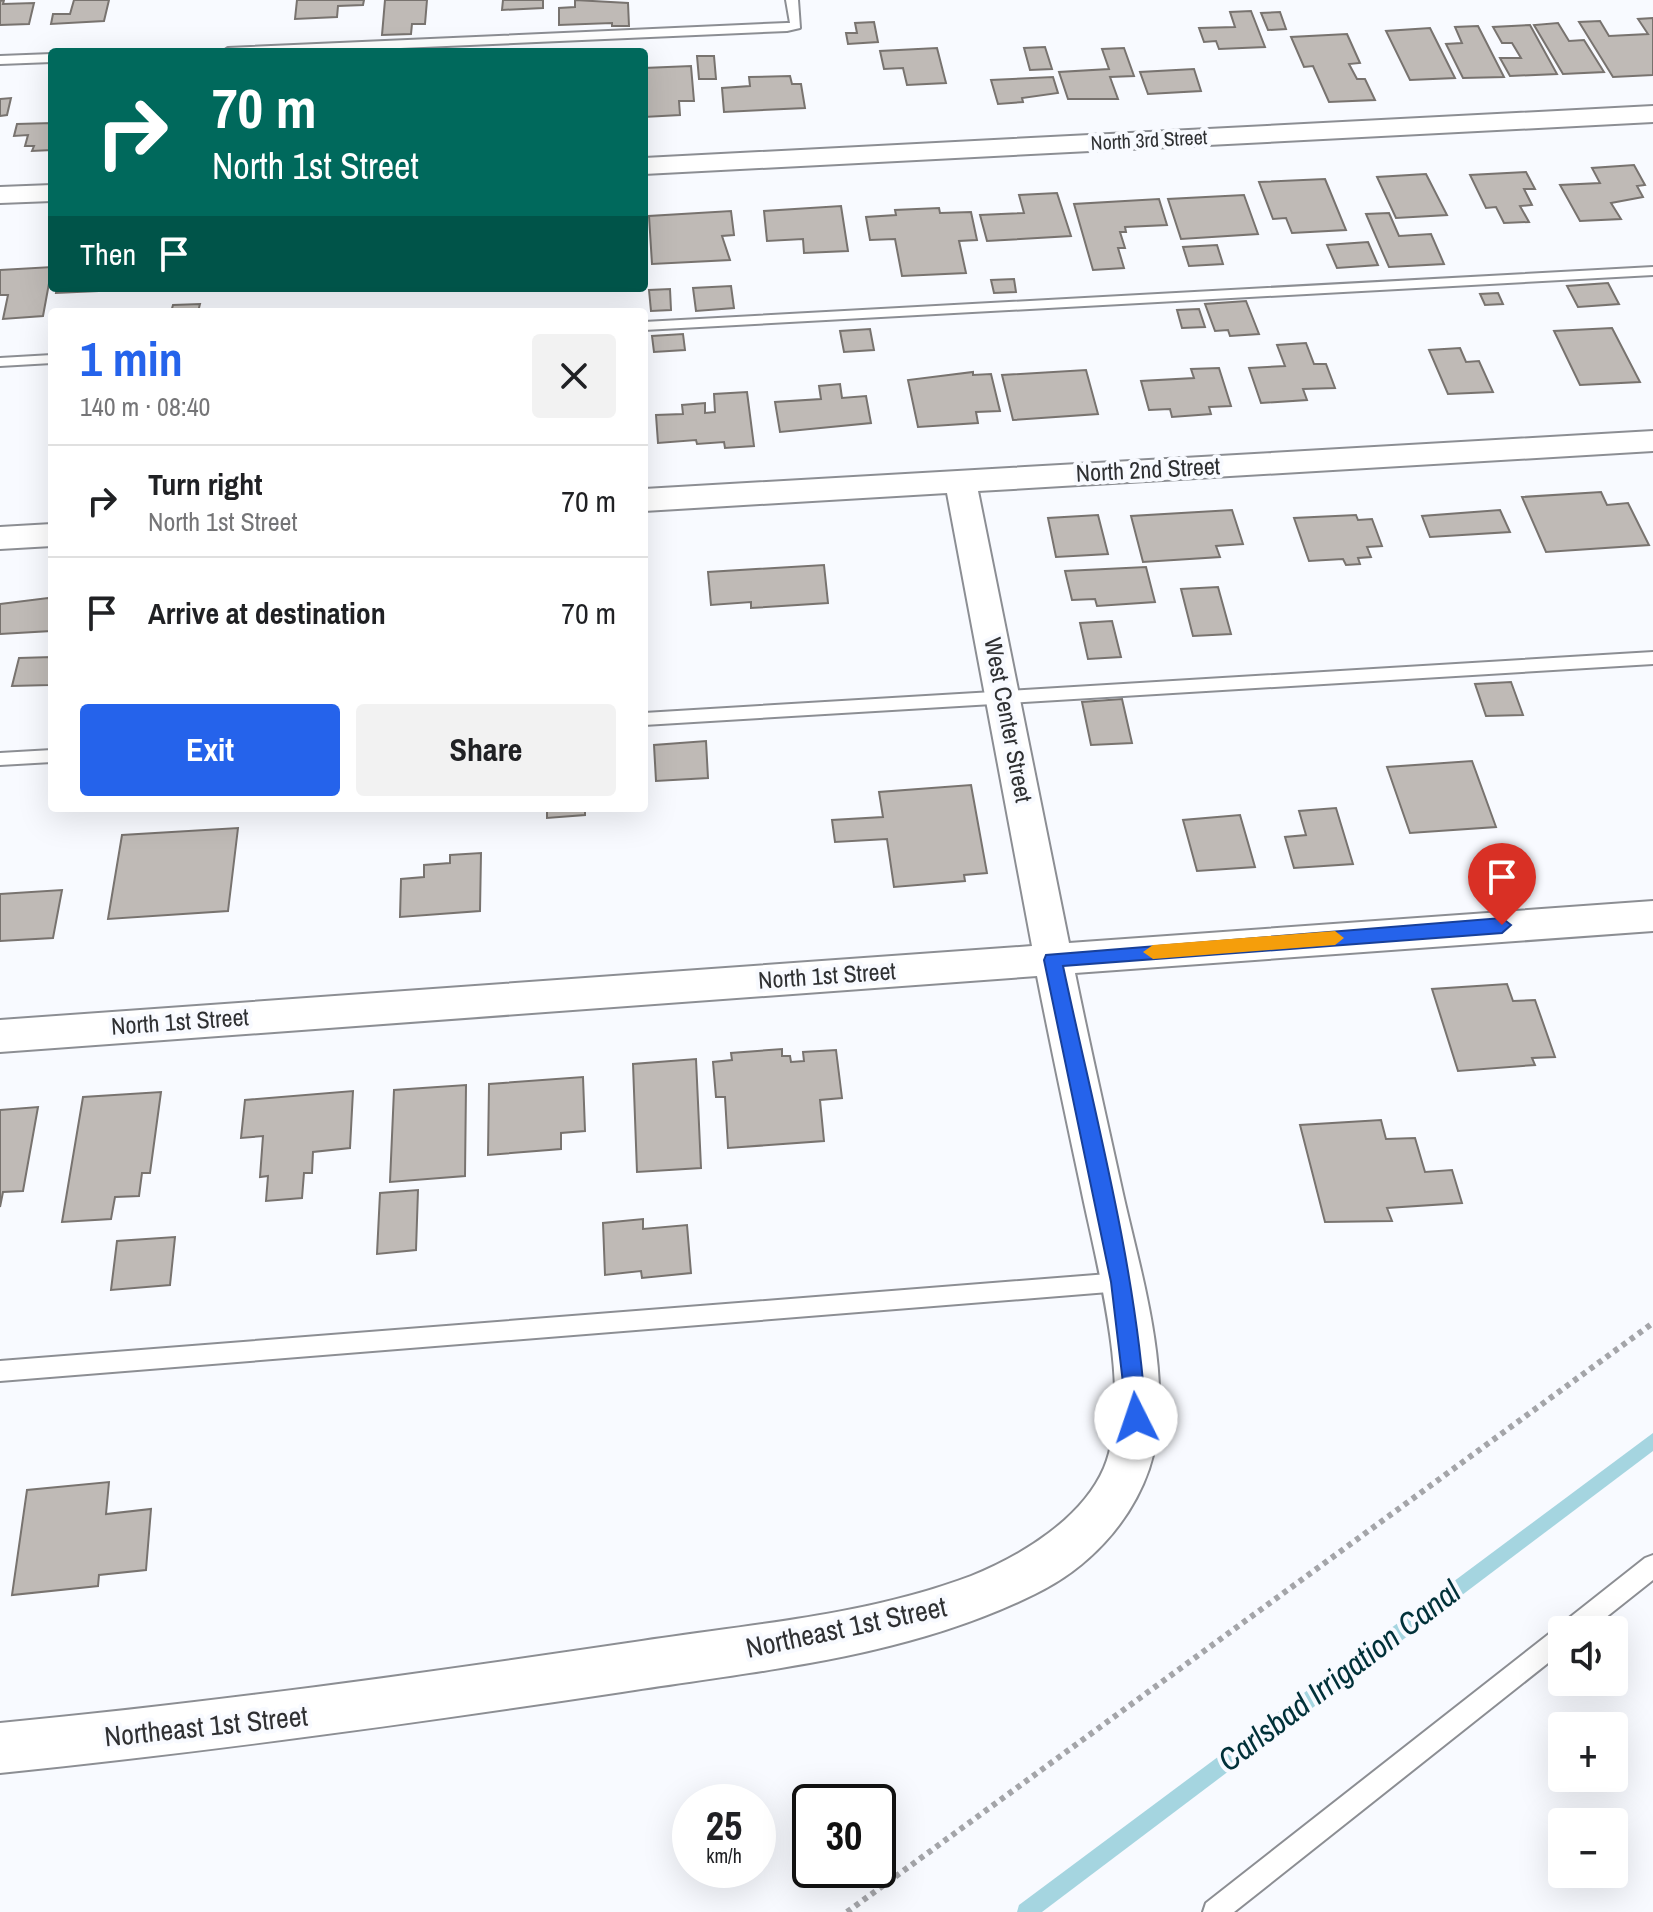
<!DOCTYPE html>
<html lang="en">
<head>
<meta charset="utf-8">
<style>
	body { margin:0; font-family:"Archivo Narrow",sans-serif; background:#f2f2f2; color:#202124; height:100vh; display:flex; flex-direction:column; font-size:30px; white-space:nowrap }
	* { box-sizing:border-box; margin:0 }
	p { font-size:26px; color:#757577 }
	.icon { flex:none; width:44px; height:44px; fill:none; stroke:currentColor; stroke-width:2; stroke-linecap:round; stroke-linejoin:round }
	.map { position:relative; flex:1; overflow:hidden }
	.side { position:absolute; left:48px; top:308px; width:600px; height:504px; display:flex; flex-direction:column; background:#fff; border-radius:8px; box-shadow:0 8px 32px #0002 }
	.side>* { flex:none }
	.hud { position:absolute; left:48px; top:48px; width:600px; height:244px; border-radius:8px; box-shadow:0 8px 32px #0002; background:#00695c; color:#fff; overflow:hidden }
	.buttons { position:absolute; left:1548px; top:1616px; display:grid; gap:16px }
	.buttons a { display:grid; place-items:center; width:80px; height:80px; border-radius:8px; background:#fff; box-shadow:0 8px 32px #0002; font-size:40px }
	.speed { position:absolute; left:672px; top:1784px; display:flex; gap:16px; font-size:40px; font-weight:700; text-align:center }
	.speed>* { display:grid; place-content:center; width:104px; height:104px; border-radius:50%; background:#fff; box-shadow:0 8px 32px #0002; line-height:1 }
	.speed small { font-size:20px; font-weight:400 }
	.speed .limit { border:4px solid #111; border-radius:12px; background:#fff; color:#111 }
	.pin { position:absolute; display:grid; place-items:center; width:68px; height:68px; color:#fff; margin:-82px -34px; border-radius:50% 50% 50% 0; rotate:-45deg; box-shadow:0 0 8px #0007 }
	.pin .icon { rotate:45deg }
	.me { position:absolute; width:88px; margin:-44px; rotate:356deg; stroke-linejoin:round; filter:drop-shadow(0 0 6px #0008) }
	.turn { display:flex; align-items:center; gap:28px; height:168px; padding:0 32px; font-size:36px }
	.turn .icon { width:104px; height:104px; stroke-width:2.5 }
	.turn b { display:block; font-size:56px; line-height:68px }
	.then { display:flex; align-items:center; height:76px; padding:0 32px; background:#0003; gap:16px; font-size:30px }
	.round { display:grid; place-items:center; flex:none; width:84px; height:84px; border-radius:8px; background:#f2f2f2 }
	.overview { display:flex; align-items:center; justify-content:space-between; height:136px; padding:0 32px }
	h1 { font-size:48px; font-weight:700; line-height:60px; color:#2563eb }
	.cta { display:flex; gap:16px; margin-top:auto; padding:16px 32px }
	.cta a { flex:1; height:92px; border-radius:8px; background:#2563eb; color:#fff; font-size:32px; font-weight:700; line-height:92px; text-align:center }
	.cta a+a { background:#f2f2f2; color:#202124 }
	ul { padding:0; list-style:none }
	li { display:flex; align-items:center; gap:24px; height:112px; padding:0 32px; border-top:2px solid #e0e0e0 }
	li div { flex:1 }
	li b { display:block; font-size:30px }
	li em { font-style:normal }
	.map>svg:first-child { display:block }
</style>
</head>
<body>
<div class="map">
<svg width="1653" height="1912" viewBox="0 0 1653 1912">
	<rect width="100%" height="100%" fill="#f8faff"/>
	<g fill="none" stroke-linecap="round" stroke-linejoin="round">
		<polygon fill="#a5d5e0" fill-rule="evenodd" points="1653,1433 1653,1451 1042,1912 1017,1912 1019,1905"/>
	</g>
	<g fill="#bfbab6" stroke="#78736f" stroke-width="2">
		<polygon points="4,0 3,4 34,3 29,24 0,25 0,1"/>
		<polygon points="74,0 109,0 104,21 51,24 53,14 70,14"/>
		<polygon points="297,0 364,0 363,5 338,6 337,17 295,19"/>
		<polygon points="385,0 427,0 425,24 412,24 411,34 382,35"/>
		<polygon points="503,0 543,0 543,8 502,10"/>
		<polygon points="575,0 628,3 629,26 612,26 612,23 559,25 559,8 575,7"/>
		<polygon points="1251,11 1265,47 1219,49 1216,41 1204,42 1199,28 1235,27 1230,12"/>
		<polygon points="1280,12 1286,29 1268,30 1261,13"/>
		<polygon points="1653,18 1653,75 1613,77 1579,22 1600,21 1609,36 1648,34 1638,19"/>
		<polygon points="874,22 878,42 848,44 846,33 857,33 855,23"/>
		<polygon points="1558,23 1569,41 1584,40 1604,72 1563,74 1534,25"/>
		<polygon points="1530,25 1557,74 1510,76 1500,58 1521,58 1512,43 1502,43 1493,27"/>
		<polygon points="1478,26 1504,77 1463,78 1446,44 1462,43 1455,27"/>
		<polygon points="1430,28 1455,78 1410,80 1386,31"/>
		<polygon points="1347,34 1360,63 1349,64 1357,79 1365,79 1375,100 1329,102 1313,66 1304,67 1291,37"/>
		<polygon points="1045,47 1052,69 1030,70 1024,48"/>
		<polygon points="937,48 946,83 907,85 903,68 884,69 880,51"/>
		<polygon points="1124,48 1134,76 1110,77 1118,99 1068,99 1059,72 1109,69 1102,49"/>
		<polygon points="697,56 714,56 716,79 699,79"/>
		<polygon points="691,66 694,101 679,101 680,115 644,117 644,68"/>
		<polygon points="1194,69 1201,91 1148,94 1140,72"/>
		<polygon points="790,76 792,84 801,84 805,108 724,112 722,88 750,86 749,77"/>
		<polygon points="1053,77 1058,93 1022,98 1023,102 998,104 991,80"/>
		<polygon points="11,98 7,115 0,116 0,99"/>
		<polygon points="52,123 52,150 32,151 34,146 25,146 28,135 14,136 17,124"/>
		<polygon points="1634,165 1645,185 1637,186 1643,197 1611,203 1621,219 1580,221 1560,185 1600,183 1592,168"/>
		<polygon points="1526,172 1535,189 1524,189 1532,205 1520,206 1529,222 1504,223 1496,207 1486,208 1470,175"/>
		<polygon points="1426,174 1447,215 1396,218 1377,177"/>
		<polygon points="1325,179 1346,230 1292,233 1286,218 1273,219 1259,182"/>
		<polygon points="1057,193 1071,236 987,241 980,215 1024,213 1019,195"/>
		<polygon points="1244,195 1258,234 1181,239 1168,199"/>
		<polygon points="1159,199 1167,225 1125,227 1126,232 1120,232 1125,248 1118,248 1124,268 1093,270 1074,204"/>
		<polygon points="841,206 848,251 804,253 803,239 767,241 764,211"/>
		<polygon points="939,208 940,213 971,212 977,240 959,241 966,273 902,276 895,239 870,240 866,217 896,215 895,210"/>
		<polygon points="731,211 734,235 722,236 730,260 652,264 649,216"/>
		<polygon points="1389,213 1399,236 1431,234 1444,264 1389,267 1366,214"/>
		<polygon points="1368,242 1378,265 1337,268 1327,245"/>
		<polygon points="1217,245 1223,264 1189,266 1183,247"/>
		<polygon points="52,267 43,316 3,319 8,295 0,295 0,270"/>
		<polygon points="1014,279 1016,292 994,293 991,280"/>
		<polygon points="1608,283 1619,304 1578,307 1567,286"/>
		<polygon points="731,286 734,308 696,311 693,288"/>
		<polygon points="57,288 98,288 98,291 56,293"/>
		<polygon points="670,289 671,310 651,311 649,290"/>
		<polygon points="1498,293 1503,304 1485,305 1480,294"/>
		<polygon points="1246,301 1259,334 1230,336 1228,330 1215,331 1205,304"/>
		<polygon points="200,304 198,312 171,312 173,305"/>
		<polygon points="1199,309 1205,327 1182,328 1177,310"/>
		<polygon points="1612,328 1640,382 1580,385 1554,331"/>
		<polygon points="870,329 874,350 844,352 840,331"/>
		<polygon points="683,334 685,350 654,352 652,336"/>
		<polygon points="1306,343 1314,364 1326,364 1335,388 1303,389 1307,400 1261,403 1249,368 1285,366 1277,345"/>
		<polygon points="1460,348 1466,362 1479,361 1493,392 1448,394 1429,350"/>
		<polygon points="1219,368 1231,406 1209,407 1211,414 1172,417 1170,409 1149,410 1141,381 1194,378 1191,369"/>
		<polygon points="1086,370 1098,414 1013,420 1002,375"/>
		<polygon points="973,372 973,375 991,374 1000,411 976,412 978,423 918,427 908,380"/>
		<polygon points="840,384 842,398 866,396 871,423 780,432 775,402 821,399 819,386"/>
		<polygon points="747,392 754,446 725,448 724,442 697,444 696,440 658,443 656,415 683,414 682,405 705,403 705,413 715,412 714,394"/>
		<polygon points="1601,492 1607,505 1628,503 1649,545 1546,552 1522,497"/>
		<polygon points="1232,510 1243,544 1216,546 1220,557 1143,562 1131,516"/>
		<polygon points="1500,510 1510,532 1430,537 1422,516"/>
		<polygon points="1098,515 1108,554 1056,557 1048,518"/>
		<polygon points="1356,515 1358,520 1372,519 1382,546 1367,547 1371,557 1358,558 1360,564 1346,565 1343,559 1309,561 1294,518"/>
		<polygon points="824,565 828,603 751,608 751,602 711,605 708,572"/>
		<polygon points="1146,567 1155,602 1097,606 1095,599 1072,600 1065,571"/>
		<polygon points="1218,587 1231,634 1193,636 1181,589"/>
		<polygon points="48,598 52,601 51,631 0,634 0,604"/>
		<polygon points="1112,621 1121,657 1088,659 1080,623"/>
		<polygon points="52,657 49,685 12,686 19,658"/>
		<polygon points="1511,682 1523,715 1486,716 1475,684"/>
		<polygon points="1122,699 1132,743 1091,745 1082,702"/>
		<polygon points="706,741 708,778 656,781 654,745"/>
		<polygon points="1472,761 1496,827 1410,833 1387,767"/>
		<polygon points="971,785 987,873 964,875 965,881 894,887 887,839 835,842 832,820 883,817 879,792"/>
		<polygon points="547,808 585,808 585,815 547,818"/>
		<polygon points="1336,808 1353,864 1294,868 1285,837 1306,835 1299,811"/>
		<polygon points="1240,815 1255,867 1197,871 1183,820"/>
		<polygon points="238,828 228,911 108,919 122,835"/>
		<polygon points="481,853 480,911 400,917 401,879 424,877 424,865 450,863 450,855"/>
		<polygon points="62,890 53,938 0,941 0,894"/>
		<polygon points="1507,984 1513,1001 1535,1000 1555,1057 1532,1058 1535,1065 1458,1071 1432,989"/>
		<polygon points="782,1049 782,1056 790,1056 791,1062 804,1061 803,1052 836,1050 842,1098 820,1100 824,1141 728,1148 725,1097 716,1097 713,1062 732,1060 731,1053"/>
		<polygon points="696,1059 701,1168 637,1172 633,1064"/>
		<polygon points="583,1077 585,1131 561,1133 561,1149 488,1155 489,1084"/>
		<polygon points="466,1085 465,1176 390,1182 394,1090"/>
		<polygon points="353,1091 350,1148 313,1152 312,1173 304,1173 302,1198 266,1201 268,1176 260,1177 263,1136 241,1138 245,1100"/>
		<polygon points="161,1092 150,1173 142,1173 139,1196 115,1197 111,1219 62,1222 83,1097"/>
		<polygon points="38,1107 23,1191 3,1192 0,1207 0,1110"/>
		<polygon points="1381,1120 1386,1139 1415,1138 1425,1172 1452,1170 1462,1203 1387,1208 1392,1221 1325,1222 1300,1125"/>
		<polygon points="418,1190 416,1250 377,1254 380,1193"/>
		<polygon points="643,1219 643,1229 687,1225 691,1273 642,1278 641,1271 605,1275 603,1223"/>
		<polygon points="175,1237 170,1285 111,1290 117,1241"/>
		<polygon points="109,1482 106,1514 151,1509 146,1570 99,1575 98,1586 12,1595 27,1490"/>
	</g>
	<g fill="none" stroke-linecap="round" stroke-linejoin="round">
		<g stroke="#8c8e93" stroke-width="4">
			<g id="lane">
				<polygon points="786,0 798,0 800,28 787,31 308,52 222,52 228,48 787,23 790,23"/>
				<polygon points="52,54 52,62 0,64 0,56"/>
				<polygon points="1653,267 1653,275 644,330 644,322"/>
				<polygon points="52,355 52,363 0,366 0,358"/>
				<polygon points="1653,652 1653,664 644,725 644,713"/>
				<polygon points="52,750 52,762 0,765 0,753"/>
				<polygon points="1121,1273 1128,1276 1131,1282 1128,1288 1121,1291 0,1381 0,1361"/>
				<polygon points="1653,1555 1653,1580 1590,1630 1562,1630 1562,1652 1234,1912 1203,1912 1206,1903 1554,1630 1562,1627 1564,1622 1645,1558"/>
			</g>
		</g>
		<g stroke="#8c8e93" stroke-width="4">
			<g id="street">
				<polygon points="1653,106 1653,122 644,174 644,158"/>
				<polygon points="52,185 52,201 0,203 0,187"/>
				<path d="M1653,431V451L978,491L1069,943L1653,901V931L1075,973C1090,1047 1107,1121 1123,1194C1141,1275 1177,1388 1149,1469C1130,1524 1087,1569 1035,1594C906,1658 762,1670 622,1692C415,1723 208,1752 0,1773V1723C210,1703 419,1674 628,1643C742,1625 862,1617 971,1576C1021,1556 1082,1519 1104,1468C1134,1397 1096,1262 1081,1188C1066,1118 1051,1047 1037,976L0,1052V1020L1032,946L947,493L644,511V489Z"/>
				<polygon points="52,524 52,546 0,549 0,527"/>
			</g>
		</g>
		<polyline stroke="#a4a5a9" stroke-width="6" stroke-dasharray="5 5" stroke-linecap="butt" points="847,1912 1653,1323"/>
		<use href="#lane" fill="#fff" fill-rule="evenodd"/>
		<use href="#street" fill="#fff" fill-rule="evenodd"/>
	</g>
	<path fill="#2563eb" stroke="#184099" stroke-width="2" d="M1502,918L1511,925L1502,933L1063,966C1095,1116 1136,1265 1146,1418L1143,1425L1136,1428L1128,1425L1111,1282L1044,960L1046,955Z"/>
	<polygon fill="#f59e0b" points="1335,931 1344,938 1335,945 1153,959 1143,952 1153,945"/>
	<g text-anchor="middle" stroke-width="8" stroke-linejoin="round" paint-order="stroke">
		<g font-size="20" fill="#2f3032" stroke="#f8faff">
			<text transform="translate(1149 140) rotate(-3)" y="7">North 3rd Street</text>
		</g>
		<g font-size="24" fill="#2f3032" stroke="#f8faff">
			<text transform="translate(1148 470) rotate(-3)" y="8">North 2nd Street</text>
			<text transform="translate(1008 720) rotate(79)" y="8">West Center Street</text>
			<text transform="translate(827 976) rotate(-4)" y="8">North 1st Street</text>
			<text transform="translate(180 1022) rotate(-4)" y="8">North 1st Street</text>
		</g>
		<g font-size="28" fill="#2f3032" stroke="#f8faff">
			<text transform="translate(846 1627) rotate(-12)" y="10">Northeast 1st Street</text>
			<text transform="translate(206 1726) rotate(-6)" y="10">Northeast 1st Street</text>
		</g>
		<g font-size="32" font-style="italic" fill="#013139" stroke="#f8faff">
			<text transform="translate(1339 1676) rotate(-37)" y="11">Carlsbad Irrigation Canal</text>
		</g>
	</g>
</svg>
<div class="buttons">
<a><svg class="icon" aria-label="sound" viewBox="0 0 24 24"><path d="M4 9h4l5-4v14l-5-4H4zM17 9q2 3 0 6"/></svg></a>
<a>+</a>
<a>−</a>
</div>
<div class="speed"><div>25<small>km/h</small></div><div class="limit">30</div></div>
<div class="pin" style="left:1502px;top:925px;background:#d93025"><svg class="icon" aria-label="arrive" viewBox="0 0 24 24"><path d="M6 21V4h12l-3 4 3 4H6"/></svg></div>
<svg class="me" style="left:1136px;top:1418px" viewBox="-20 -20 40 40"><circle r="19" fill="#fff"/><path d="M0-13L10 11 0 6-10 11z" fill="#2563eb"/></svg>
<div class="hud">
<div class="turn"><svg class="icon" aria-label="right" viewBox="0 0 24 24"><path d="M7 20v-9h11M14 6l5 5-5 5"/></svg><div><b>70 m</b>North 1st Street</div></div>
<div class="then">Then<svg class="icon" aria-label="arrive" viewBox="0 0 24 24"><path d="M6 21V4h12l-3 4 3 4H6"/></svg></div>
</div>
<section class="side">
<div class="overview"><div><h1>1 min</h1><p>140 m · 08:40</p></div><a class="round"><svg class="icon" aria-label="close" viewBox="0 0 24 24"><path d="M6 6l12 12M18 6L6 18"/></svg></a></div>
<ul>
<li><svg class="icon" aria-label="right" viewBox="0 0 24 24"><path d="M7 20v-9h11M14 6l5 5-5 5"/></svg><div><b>Turn right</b><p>North 1st Street</p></div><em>70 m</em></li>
<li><svg class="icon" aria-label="arrive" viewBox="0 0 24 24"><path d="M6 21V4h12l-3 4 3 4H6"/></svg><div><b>Arrive at destination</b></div><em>70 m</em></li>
</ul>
<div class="cta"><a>Exit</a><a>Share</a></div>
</section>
</div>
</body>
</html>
